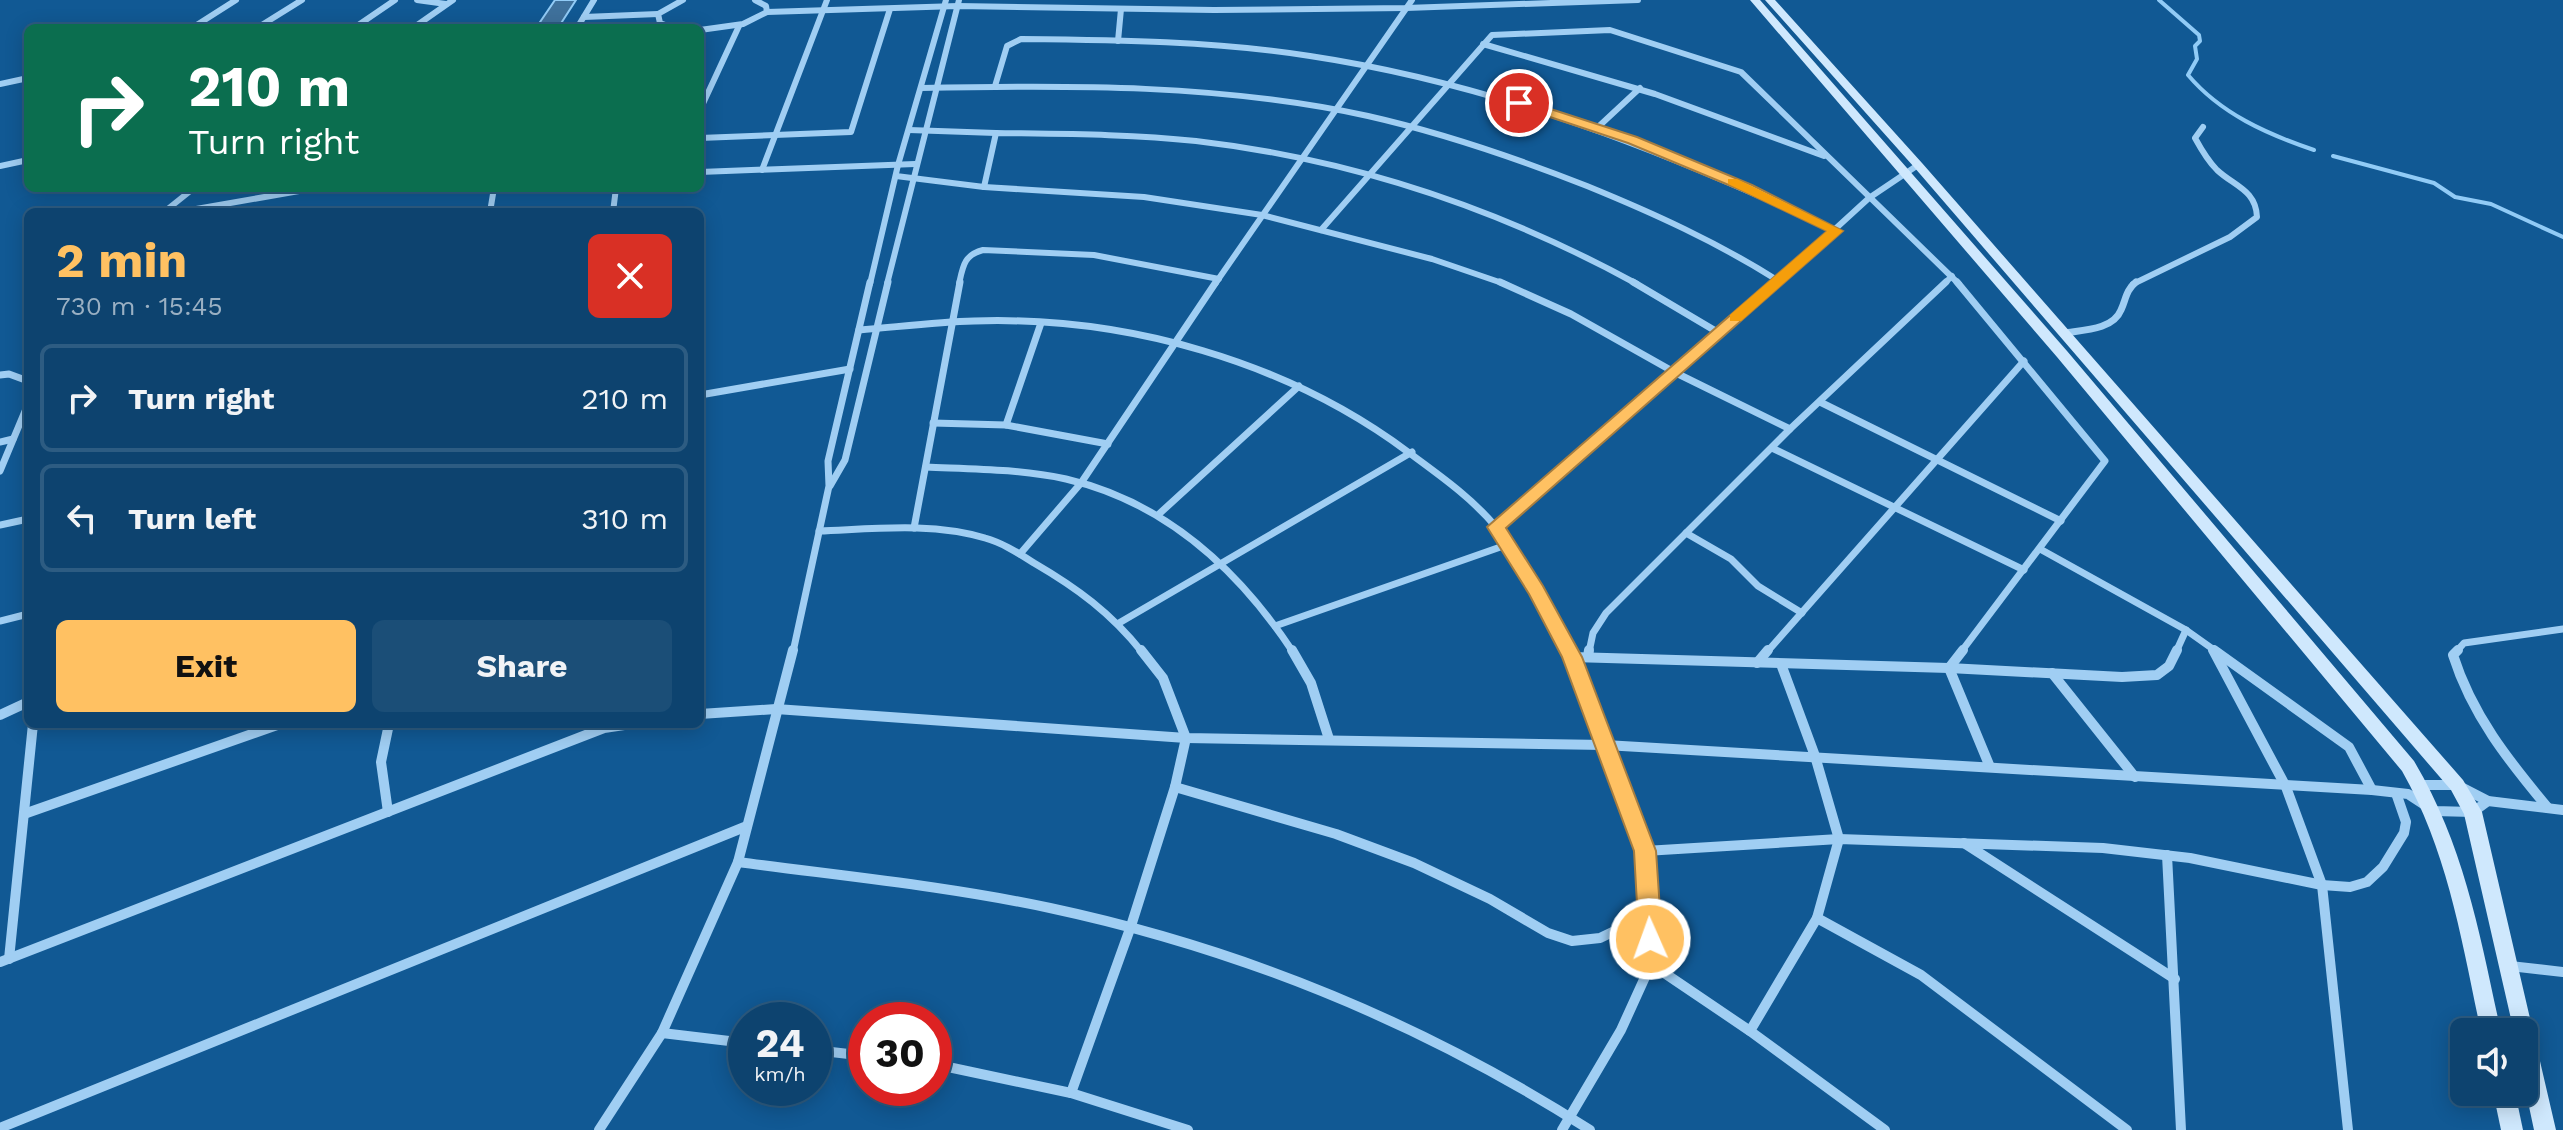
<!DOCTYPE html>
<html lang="en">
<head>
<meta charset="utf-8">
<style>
	body { margin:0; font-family:"Work Sans",sans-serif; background:#1b4e77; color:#f1f3f6; height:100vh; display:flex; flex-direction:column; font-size:30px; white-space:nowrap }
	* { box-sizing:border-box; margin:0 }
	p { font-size:26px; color:#9ab0c3 }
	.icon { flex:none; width:44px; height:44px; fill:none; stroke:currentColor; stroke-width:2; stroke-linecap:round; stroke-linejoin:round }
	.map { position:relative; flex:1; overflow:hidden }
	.side { position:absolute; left:24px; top:208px; width:680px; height:520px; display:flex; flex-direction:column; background:#0d436f; border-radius:12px; box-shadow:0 4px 20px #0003,0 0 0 2px #2d5c82 }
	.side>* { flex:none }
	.hud { position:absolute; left:24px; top:24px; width:680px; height:168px; border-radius:12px; box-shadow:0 4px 20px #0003,0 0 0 2px #2d5c82; background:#0b6e4f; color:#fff; overflow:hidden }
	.controls { position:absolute; left:2450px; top:1018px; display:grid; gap:16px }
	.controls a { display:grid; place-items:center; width:88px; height:88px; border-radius:12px; background:#0d436f; box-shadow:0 4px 20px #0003,0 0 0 2px #2d5c82; font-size:40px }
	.speed { position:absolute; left:728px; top:1002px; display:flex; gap:16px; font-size:40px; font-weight:700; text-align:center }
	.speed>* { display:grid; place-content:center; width:104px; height:104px; border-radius:50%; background:#0d436f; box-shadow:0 4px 20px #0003,0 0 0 2px #2d5c82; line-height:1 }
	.speed small { font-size:20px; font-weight:400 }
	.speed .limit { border:12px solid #d22; background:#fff; color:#111 }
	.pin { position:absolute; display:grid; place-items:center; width:68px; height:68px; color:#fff; margin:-34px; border:4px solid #fff; border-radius:50%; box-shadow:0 2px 8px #0007 }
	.me { position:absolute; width:88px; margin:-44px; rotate:358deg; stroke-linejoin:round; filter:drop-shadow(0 0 6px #0008) }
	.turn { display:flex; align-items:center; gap:28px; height:168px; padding:0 32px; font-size:36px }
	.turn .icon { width:104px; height:104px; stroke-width:2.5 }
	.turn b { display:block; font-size:56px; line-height:68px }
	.round { display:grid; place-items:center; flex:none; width:84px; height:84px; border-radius:12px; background:#1b4e77 }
	.overview { display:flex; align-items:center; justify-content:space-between; height:136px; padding:0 32px }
	h1 { font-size:48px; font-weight:700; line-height:60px; color:#ffc162 }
	.primary-button { display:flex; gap:16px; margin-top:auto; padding:16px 32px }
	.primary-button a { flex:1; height:92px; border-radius:12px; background:#ffc162; color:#111; font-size:32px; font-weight:700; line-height:92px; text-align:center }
	.primary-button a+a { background:#1b4e77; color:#f1f3f6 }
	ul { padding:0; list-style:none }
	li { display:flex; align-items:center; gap:24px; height:108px; margin:0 16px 12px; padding:0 16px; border:4px solid #2d5c82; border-radius:12px }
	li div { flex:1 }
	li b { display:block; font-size:30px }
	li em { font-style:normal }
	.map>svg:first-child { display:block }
</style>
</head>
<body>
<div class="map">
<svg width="2563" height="1130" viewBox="0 0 2563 1130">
	<rect width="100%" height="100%" fill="#115994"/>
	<polygon fill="#3f719c" stroke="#91cbf6" stroke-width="2" points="555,0 576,0 558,28 536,28"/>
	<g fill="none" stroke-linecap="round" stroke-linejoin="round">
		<g stroke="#91cbf6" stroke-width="4">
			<path d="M2159,0L2199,35L2200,41L2195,46L2197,59L2188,75C2221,114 2267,134 2314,150"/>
			<polyline points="2333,156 2434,183 2455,197 2491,204 2563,237"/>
		</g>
		<g stroke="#a0cef3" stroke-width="6">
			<polyline points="417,0 446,4"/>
			<polyline points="767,12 958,6 1214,10 1406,8 1638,0"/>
			<polyline points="584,17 658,14"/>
			<polyline points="192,28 236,0"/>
			<polyline points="257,28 302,0"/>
			<polyline points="354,28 395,0"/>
			<polyline points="413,28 453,0"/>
			<polyline points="577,28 594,0"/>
			<polyline points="673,28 660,23 658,14 683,0"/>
			<polyline points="700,30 743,24 767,12 766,6 755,0"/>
			<polyline points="1118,41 1121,9"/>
			<polyline points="1483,44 1655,94 1824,156"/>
			<polyline points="0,84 28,78"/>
			<path d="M995,86L1007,46L1021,39C1117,40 1215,41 1310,56C1495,84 1668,152 1836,231"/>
			<path d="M921,88C1070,85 1222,84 1368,116C1443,133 1516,158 1587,186C1653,213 1717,242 1777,280"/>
			<polyline points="700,110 739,26"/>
			<polyline points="1597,128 1640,88"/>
			<polyline points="909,130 996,133"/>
			<polyline points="700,138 851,132 890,9"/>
			<polyline points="0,166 28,160"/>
			<polyline points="762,170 827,0"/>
			<polyline points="700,172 915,164"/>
			<path d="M896,176L984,187L996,133C1063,134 1130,134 1196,141C1351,159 1500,209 1637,284"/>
			<polyline points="984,187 1144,197 1262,215 1432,259 1505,284"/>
			<polyline points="164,212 194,188"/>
			<polyline points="179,212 316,188"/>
			<polyline points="490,212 494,188"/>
			<polyline points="613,212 616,188"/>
			<polyline points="1321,230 1492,35 1610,30 1741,72 1959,284"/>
			<polyline points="870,284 898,165 946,0"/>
			<polyline points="887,284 959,0"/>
			<path d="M959,284C963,266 964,255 983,250L1094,255L1219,279"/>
			<polyline points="1215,284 1412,0"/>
			<polyline points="1775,284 1869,198 1918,165"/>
			<polyline points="1944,284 1952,276"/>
			<path d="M2133,284L2230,237L2257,217C2256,190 2234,186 2217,170C2208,161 2201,149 2195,138L2203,127"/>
		</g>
		<g stroke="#a0cef3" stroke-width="7">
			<polyline points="1500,282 1571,314 1674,372 1790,429"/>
			<polyline points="1633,282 1719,333"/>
			<polyline points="1957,282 2105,461 1961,652"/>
			<path d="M859,330C897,327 936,322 974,321C1126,316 1286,361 1408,452C1439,475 1471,497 1496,527C1526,563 1547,610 1569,652"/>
			<path d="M2064,333C2083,330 2113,330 2121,310C2126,299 2126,290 2136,282"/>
			<polyline points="0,375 9,374 28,381"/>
			<polyline points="700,395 850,369"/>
			<polyline points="1820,402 2061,521"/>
			<polyline points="933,423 1006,425 1108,444"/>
			<polyline points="1006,425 1041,323"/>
			<polyline points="0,442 13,439"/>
			<polyline points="1772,448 2024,570"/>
			<path d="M926,467C972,469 1020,469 1066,479C1166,502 1238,569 1293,652"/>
			<polyline points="0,471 28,404"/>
			<polyline points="830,486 845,460 888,282"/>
			<polyline points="1159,514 1299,386"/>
			<polyline points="0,525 28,519"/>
			<polyline points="1496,527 1778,282"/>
			<polyline points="914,528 960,282"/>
			<path d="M819,531C873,529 932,522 985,538C1003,543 1018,553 1034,563C1077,588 1111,613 1142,652"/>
			<polyline points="1686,533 1731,559 1758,586 1802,613"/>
			<polyline points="2040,549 2186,630 2217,652"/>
			<polyline points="1020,554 1081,483 1216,282"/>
			<polyline points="0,621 28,614"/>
			<polyline points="1119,623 1412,452"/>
			<polyline points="1275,626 1509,544"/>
			<polyline points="2212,649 2214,652"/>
			<polyline points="793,652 829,486 828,461 870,282"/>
			<polyline points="1589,652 1593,633 1606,613 1790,429 1946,282"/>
			<polyline points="1767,652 2024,361"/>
			<polyline points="2176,652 2186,630"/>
			<polyline points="2456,652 2464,643 2563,629"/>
		</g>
		<g stroke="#a0cef3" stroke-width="10">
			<polyline points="1292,650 1311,683 1329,739"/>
			<polyline points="1963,650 1949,668 1990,767"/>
			<polyline points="2213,650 2286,787 2322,885 2348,1130"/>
			<polyline points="2214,650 2349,747 2372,790"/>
			<path d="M2458,650L2453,655C2472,715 2508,760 2548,808"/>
			<polyline points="1572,657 1949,668 2122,677 2157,675 2169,666 2177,650"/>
			<polyline points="1588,657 1589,650"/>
			<polyline points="1757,663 1768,650"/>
			<polyline points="2052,673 2135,777"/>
			<polyline points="700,714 776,709 1186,738 1605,745 2372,790 2408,794 2434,811 2473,812 2488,801"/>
			<polyline points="0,715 28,702"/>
			<polyline points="2417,785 2457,785 2488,801 2563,810"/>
			<polyline points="1175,787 1336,834 1414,863 1490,899 1548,933 1572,941 1600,938 1650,914"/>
			<polyline points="388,812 381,762 389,724"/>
			<polyline points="24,814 280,724"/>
			<polyline points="1964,843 2175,979"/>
			<polyline points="1645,851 1839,839 2103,848 2190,858 2322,885 2350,887 2367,882 2383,867 2404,833 2406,822 2396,793"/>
			<polyline points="2167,855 2181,1130"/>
			<path d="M738,862C842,876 947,886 1050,908C1242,949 1424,1024 1590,1130"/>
			<polyline points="1817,918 1921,975 2127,1130"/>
			<polyline points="9,959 33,724"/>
			<polyline points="0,962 604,728 631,724"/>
			<polyline points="1651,964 1750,1031 1885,1130"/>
			<polyline points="2510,966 2563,972"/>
			<polyline points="1750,1031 1817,918 1839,839 1815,756 1781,664"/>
			<polyline points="662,1033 746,1043"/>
			<polyline points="814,1050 866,1056"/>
			<polyline points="934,1064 1071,1093 1188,1130"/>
			<polyline points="1071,1093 1131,926 1175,787 1186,738 1163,678 1141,650"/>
			<polyline points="0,1128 747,826"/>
			<polyline points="599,1130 662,1033 738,862 793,650"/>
			<polyline points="1562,1130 1621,1030 1651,964 1645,851 1568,650"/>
		</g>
		<g fill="#cfe8fd" fill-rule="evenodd">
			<path d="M1750,0H1760L2067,351L2414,761C2465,847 2480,936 2501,1032H2481C2462,942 2448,852 2402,771L2057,357Z"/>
			<polygon points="1765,0 1775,0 1922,163 2463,780 2482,812 2556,1130 2534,1130 2524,1083 2524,1032 2514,1032 2464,814 2451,790 1914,167"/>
			<polygon points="2493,1092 2515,1092 2523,1130 2501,1130"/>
		</g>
	</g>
	<polygon fill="#ffc162" stroke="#a67d40" stroke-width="2" points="1514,100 1523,100 1637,137 1752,185 1843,231 1506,528 1543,586 1582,657 1656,851 1662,939 1658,946 1650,949 1642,946 1639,939 1634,851 1562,657 1529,594 1487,527 1827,231 1743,191 1628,143 1514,105"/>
	<polygon fill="#f59e0b" points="1728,179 1737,179 1843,231 1741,321 1730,321 1730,315 1827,231 1728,184"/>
</svg>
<div class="controls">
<a><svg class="icon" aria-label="sound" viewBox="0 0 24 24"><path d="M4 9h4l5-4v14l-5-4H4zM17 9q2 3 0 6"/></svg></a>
</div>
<div class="speed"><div>24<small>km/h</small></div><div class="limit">30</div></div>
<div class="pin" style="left:1519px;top:103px;background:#d93025"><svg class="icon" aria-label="arrive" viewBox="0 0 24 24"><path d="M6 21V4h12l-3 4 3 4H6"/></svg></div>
<svg class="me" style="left:1650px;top:939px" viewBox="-20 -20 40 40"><circle r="17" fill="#ffc162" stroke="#fff" stroke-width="3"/><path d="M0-11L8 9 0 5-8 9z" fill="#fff"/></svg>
<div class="hud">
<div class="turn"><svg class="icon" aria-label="right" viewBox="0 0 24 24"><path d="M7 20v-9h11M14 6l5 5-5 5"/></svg><div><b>210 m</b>Turn right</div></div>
</div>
<section class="side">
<div class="overview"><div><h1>2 min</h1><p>730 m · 15:45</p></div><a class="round" style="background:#d93025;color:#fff"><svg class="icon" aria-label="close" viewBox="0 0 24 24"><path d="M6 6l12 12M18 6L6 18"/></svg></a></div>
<ul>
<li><svg class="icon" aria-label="right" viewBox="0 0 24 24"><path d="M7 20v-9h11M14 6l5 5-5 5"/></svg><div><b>Turn right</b></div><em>210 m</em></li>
<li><svg class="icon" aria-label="left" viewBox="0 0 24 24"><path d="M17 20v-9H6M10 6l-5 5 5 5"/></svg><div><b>Turn left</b></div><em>310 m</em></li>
</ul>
<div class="primary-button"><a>Exit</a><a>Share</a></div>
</section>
</div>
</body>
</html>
